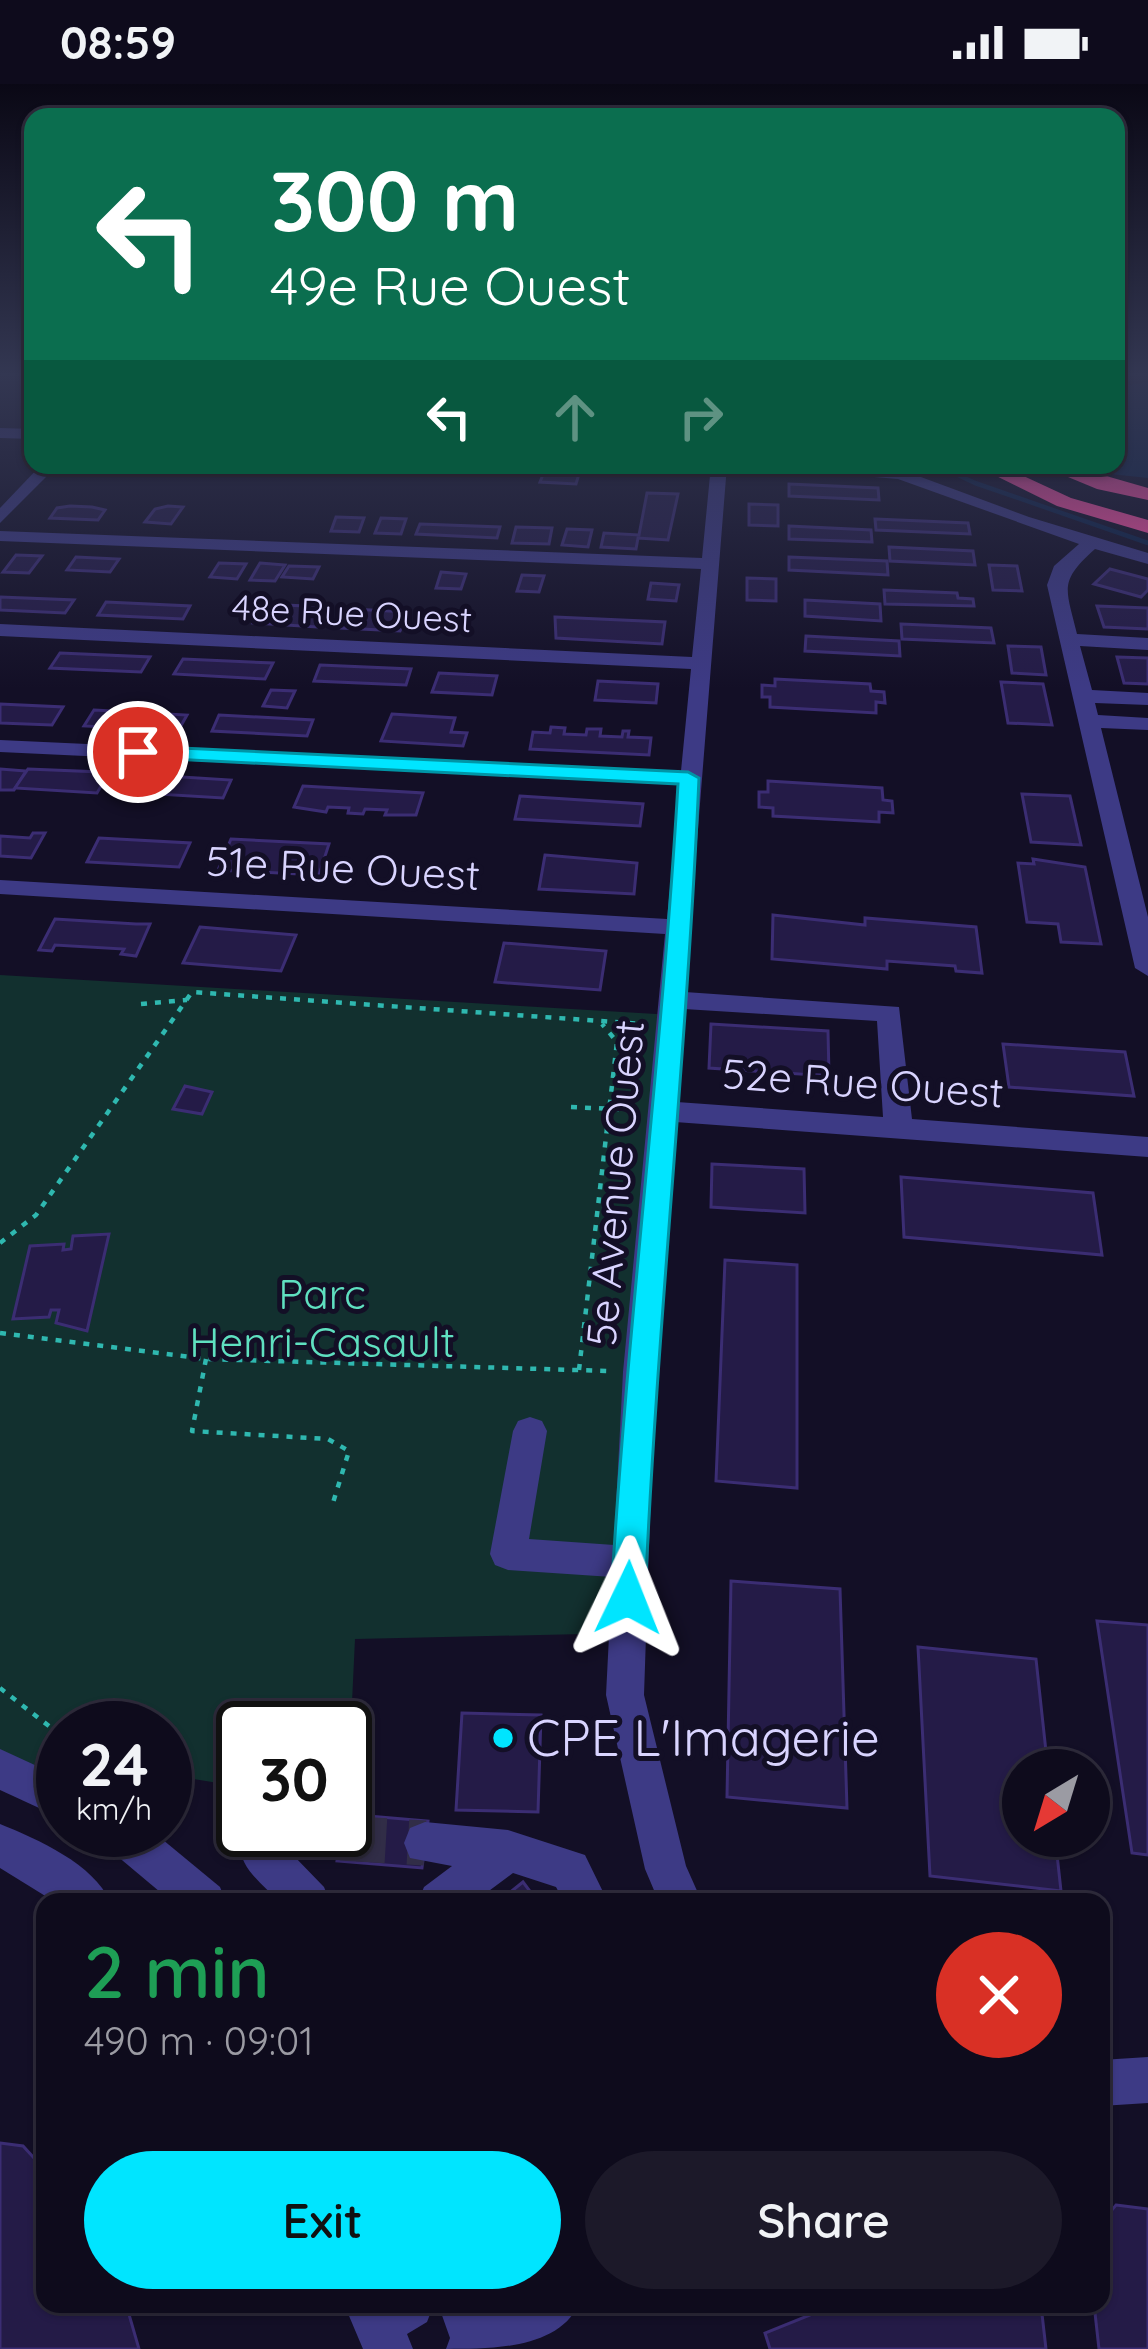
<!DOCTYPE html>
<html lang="en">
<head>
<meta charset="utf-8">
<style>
	body { margin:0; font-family:Quicksand,sans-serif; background:#1c1929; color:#f1f3f6; height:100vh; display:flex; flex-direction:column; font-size:45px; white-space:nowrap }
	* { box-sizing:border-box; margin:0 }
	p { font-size:39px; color:#9b9ba3 }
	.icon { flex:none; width:66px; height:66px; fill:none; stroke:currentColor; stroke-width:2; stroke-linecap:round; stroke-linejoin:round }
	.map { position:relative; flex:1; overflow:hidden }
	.sheet { position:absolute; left:36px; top:1809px; width:1074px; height:420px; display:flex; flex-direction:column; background:#0e0b1c; border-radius:24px; box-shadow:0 3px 9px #0004,0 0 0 3px #2e2b3b }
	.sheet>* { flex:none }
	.guide { position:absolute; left:24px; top:24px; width:1101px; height:366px; border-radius:24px; box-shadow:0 3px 9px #0004,0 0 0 3px #2e2b3b; background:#0b6e4f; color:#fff; overflow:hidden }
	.needle { width:78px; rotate:218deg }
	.fabs { position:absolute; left:1002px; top:1665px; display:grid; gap:24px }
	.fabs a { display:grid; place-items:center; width:108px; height:108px; border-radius:50%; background:#0e0b1c; box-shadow:0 3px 9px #0004,0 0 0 3px #2e2b3b; font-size:60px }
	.speed { position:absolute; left:36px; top:1617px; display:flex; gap:24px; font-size:60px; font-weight:700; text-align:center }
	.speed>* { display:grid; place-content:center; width:156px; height:156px; border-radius:50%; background:#0e0b1c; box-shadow:0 3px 9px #0004,0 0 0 3px #2e2b3b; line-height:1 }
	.speed small { font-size:30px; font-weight:400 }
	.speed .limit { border:6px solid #111; border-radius:18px; background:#fff; color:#111 }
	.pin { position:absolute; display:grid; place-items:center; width:102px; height:102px; color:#fff; margin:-51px; border:6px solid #fff; border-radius:50%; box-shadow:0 3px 12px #0007 }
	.me { position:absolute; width:132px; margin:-66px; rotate:2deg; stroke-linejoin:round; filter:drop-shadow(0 0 9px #0008) }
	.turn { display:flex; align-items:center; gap:42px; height:252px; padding:0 48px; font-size:54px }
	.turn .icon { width:156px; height:156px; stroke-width:2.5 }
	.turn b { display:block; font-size:84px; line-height:102px }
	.lanes { display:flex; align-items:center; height:114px; padding:0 48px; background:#0003; justify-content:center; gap:60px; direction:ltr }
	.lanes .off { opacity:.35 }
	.round { display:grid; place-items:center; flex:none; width:126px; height:126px; border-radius:63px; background:#1c1929 }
	.overview { display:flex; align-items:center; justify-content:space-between; height:204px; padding:0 48px }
	h1 { font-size:72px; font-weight:600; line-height:90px; color:#1e9e55 }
	.action { display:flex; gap:24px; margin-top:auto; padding:24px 48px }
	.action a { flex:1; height:138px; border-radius:72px; background:#00e5ff; color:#111; font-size:48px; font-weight:600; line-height:138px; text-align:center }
	.action a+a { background:#1c1929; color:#f1f3f6 }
	.status { display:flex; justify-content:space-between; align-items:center; height:84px; padding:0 60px; background:#0e0b1c; direction:ltr }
	.status svg { height:33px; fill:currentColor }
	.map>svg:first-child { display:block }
</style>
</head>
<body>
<div class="status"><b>08:59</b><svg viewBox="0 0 49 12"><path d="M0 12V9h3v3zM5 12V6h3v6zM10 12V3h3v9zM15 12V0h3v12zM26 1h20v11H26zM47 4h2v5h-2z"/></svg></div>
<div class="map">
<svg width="1148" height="2265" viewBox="0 0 1148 2265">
	<rect width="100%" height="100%" fill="#130f26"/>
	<polygon fill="#12302f" points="0,891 673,931 627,1549 355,1555 348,1703 345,1644 243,1644 243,1703 175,1692 165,1707 165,1644 63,1644 63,1715 0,1685"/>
	<polygon fill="#0c2248" points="1148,298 1148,394 1110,390 1111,386 1099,381 1116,381 1116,303"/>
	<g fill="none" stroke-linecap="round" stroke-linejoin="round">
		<polyline stroke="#0c2248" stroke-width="4.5" points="937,381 975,399 1148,459"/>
	</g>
	<g fill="#241b47" stroke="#3b2d73" stroke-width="3">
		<polygon points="544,388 579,390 576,400 540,398"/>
		<polygon points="789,400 878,404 879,416 789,412"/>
		<polygon points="647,409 678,410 668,456 638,454 636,465 601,463 604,449 639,451"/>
		<polygon points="749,420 778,421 778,442 749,441"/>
		<polygon points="70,422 92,423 105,426 98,436 50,434 57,424"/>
		<polygon points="168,422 183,423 171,440 145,438 155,425"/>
		<polygon points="336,433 364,434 359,448 331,447"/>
		<polygon points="381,434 406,435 401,450 375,449"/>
		<polygon points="875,435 968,439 970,450 876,446"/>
		<polygon points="420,440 500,443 497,454 416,450"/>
		<polygon points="789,442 871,446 872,458 789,455"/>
		<polygon points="516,443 552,444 549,460 512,459"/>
		<polygon points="567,445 592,446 588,463 562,461"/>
		<polygon points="889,463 973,467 975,481 890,477"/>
		<polygon points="16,471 42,472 29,489 3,488"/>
		<polygon points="76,473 119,475 110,488 67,486"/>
		<polygon points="789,473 887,477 888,491 789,486"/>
		<polygon points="219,479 246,480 237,495 210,493"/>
		<polygon points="260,479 285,481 275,497 250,496"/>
		<polygon points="989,481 1017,482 1022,507 993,506"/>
		<polygon points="289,482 319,483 313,495 282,493"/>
		<polygon points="1110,485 1148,495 1148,506 1141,513 1094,500"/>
		<polygon points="441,488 466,490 461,505 436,504"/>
		<polygon points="522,491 544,492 539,508 517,507"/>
		<polygon points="747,494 776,495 776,517 747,516"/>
		<polygon points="651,499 679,501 676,517 648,515"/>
		<polygon points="884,506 957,509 958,514 973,515 974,522 885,520"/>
		<polygon points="0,513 74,516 65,529 0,526"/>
		<polygon points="805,516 880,520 881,537 805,532"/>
		<polygon points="106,518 190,522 183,535 98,531"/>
		<polygon points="263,520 326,523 317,543 253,539"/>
		<polygon points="1097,522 1148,524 1148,545 1104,543"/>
		<polygon points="351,525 408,528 400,547 342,544"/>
		<polygon points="555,533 665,538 662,560 556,554"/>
		<polygon points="901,540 991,544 994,559 902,555"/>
		<polygon points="806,552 899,557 900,572 805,567"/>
		<polygon points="1008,562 1041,563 1046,591 1012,589"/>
		<polygon points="60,569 150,573 141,588 50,584"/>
		<polygon points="1117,573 1148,574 1148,600 1124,599"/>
		<polygon points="183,575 273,579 265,595 174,590"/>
		<polygon points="320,581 411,585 406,601 314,597"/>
		<polygon points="439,589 497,592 492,611 432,608"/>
		<polygon points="775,595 870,600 871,607 884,608 885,619 876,618 876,629 770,623 770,613 762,613 762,601 775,602"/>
		<polygon points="598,597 658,600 656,619 595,616"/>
		<polygon points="1001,598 1043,600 1052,641 1008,639"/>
		<polygon points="271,606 295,607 287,624 263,622"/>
		<polygon points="0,620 63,623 52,641 0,639"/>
		<polygon points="94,626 187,631 178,647 84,642"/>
		<polygon points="392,630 455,634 451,648 467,649 463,662 381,657"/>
		<polygon points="219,631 313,636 307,652 212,647"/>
		<polygon points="551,643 565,644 564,650 586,651 587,645 601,645 600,652 622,653 623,647 629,647 628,653 651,654 649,671 530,665 533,648 550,649"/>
		<polygon points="0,685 26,687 14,706 0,706"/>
		<polygon points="28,685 100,688 98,691 107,692 97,709 15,704"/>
		<polygon points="150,691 231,696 223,714 140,709"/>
		<polygon points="768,697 882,704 883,716 892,717 893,729 879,728 879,738 773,732 773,724 759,723 759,708 768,708"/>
		<polygon points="303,702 423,709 416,731 385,731 387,726 365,725 363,730 348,729 349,724 328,723 326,728 294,723"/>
		<polygon points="1022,710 1070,712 1081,761 1031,758"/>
		<polygon points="520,712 643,720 640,742 515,735"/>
		<polygon points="33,749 45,749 31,774 0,772 0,752 30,754"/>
		<polygon points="99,754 190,759 179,783 87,778"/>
		<polygon points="231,755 329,760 319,791 218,786"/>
		<polygon points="545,771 637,779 634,810 539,805"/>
		<polygon points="1033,775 1085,783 1101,860 1061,858 1058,840 1027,838 1018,779 1034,780"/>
		<polygon points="773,831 865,841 865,834 976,843 982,889 956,887 955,882 887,877 887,885 772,875"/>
		<polygon points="55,835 136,840 150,840 136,872 121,870 124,865 55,861 52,867 39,866"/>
		<polygon points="200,843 296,851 281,887 183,879"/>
		<polygon points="504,859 606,867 600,906 495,898"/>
		<polygon points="711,940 828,947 829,992 709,984"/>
		<polygon points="1003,960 1125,968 1134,1012 1009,1003"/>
		<polygon points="185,1002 212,1008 202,1030 173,1025"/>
		<polygon points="712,1080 804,1085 805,1129 711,1123"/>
		<polygon points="901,1093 1093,1109 1102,1171 904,1153"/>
		<polygon points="109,1150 87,1247 56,1239 59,1226 51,1226 49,1233 13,1235 30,1162 64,1160 63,1166 71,1165 73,1152"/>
		<polygon points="725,1176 797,1181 797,1404 716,1397"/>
		<polygon points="731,1497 840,1505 847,1724 727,1713"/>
		<polygon points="1097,1537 1148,1541 1148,1771 1132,1769"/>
		<polygon points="918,1563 1036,1575 1048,1686 1023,1686 1023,1752 1055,1752 1061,1807 930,1792"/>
		<polygon points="462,1629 541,1631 538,1728 456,1726"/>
		<polygon points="345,1730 428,1737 422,1784 337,1777"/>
		<polygon points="523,1798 538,1818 498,1818"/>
		<polygon points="0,2059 23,2062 45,2086 45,2220 126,2220 139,2265 0,2265"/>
		<polygon points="1116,2121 1148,2125 1148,2265 1099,2265 1094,2220 1101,2220 1101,2139"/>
		<polygon points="837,2220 1064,2220 1042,2230 1046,2265 770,2265 765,2249"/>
	</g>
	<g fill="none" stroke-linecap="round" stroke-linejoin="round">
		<polyline stroke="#312d47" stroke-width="45" stroke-dasharray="45 22" stroke-linecap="butt" points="341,1754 425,1759"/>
		<g stroke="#2fb8b0" stroke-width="4.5" stroke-dasharray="6 8" stroke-linecap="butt">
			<polyline points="141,920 187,916"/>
			<polyline points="571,1023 634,1026"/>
			<polyline points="0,1159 36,1131 192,908 642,940"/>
			<polyline points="0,1249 206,1275 610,1287"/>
			<polyline points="206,1275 192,1347 328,1355 349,1367 332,1422"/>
			<polyline points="579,1286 617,958 602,940"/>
			<polyline points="0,1604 63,1653"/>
		</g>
		<g fill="#3d3a85" fill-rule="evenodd">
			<polygon points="0,344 33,345 33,355 0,354"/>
			<polygon points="41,381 58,381 0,439 0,424"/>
			<path d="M711,381H727L685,908L899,923L912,1035L1148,1053V1073L675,1038L655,1288L644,1611L686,1782L702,1818H659L645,1785L606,1611L612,1493L508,1486L495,1481L490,1470L513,1347L518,1337L530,1333L542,1337L547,1347L529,1455L614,1461L623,1288L665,850L0,810V796L667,835L680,700L0,668V656L681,687L691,585L0,552V540L692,573L701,485L0,457V447L702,474ZM684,925L877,937L883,1033L677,1018Z"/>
			<path d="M782,381H871L902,386L1029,433L1148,469V480L1095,465C1058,498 1066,504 1077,550L1148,554V566L1080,562L1092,606L1148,609V621L1095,619L1098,631L1148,634V646L1101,644L1148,833V892L1135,884L1047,501L1054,482L1079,460L898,395L790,386Z"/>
			<polygon points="0,1665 63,1694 63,1735 0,1706"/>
			<path d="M345,1735L356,1739L362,1754L356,1769L341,1775L292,1770L324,1803L330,1818H280C260,1798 230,1777 243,1746H345Z"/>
			<polygon points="425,1738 508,1746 585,1771 608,1818 564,1818 556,1803 513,1789 474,1818 418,1818 424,1803 452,1782 410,1774 404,1759 410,1744"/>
			<path d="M0,1740C37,1755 94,1780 110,1818H55L0,1784Z"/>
			<polygon points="98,1746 151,1746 220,1803 226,1818 172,1818 104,1761"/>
			<polygon points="1148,1973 1148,2019 1101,2022 1101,1976"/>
			<polygon points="344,2220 434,2220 427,2238 407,2250 413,2265 363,2265"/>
			<path d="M438,2220H488L490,2227L504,2220H579C558,2265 492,2265 446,2265L450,2254Z"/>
		</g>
		<g fill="#ff4fa3" fill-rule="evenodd">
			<polygon points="974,381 1000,381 1071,414 1148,436 1148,449 1057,422"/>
			<polygon points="1039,381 1068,381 1148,404 1148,416 1097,405"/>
		</g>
	</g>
	<linearGradient id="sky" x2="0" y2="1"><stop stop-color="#0a0815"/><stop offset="0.48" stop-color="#333752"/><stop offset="1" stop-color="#333752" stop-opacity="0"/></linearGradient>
	<rect width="1148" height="605" fill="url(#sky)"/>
	<path fill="#00e5ff" stroke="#0095a6" stroke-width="3" d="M138,662L688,688L699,694C687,968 657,1240 645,1514L640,1524L628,1529L616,1524L611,1514C627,1242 662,972 678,700L131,673L128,668Z"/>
	<circle fill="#00e5ff" stroke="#130f26" stroke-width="4.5" cx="503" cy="1654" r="12"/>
	<g text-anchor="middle" stroke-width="10" stroke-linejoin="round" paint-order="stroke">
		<g font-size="36" fill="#d9d4ff" stroke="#130f26">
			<text transform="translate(352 529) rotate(3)" y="13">48e Rue Ouest</text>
		</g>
		<g font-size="42" fill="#d9d4ff" stroke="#130f26">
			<text transform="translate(343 784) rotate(3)" y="15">51e Rue Ouest</text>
			<text transform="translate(863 999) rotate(4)" y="15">52e Rue Ouest</text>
			<text transform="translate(615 1099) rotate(-85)" y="15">5e Avenue Ouest</text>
		</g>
		<g font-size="42" fill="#5fe0c0" stroke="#130f26">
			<text x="322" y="1225">Parc<tspan x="322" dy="48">Henri-Casault</tspan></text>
		</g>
		<g font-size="51" fill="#d9d4ff" stroke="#130f26" text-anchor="start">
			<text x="527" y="1672">CPE L'Imagerie</text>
		</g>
	</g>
</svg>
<div class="fabs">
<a><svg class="needle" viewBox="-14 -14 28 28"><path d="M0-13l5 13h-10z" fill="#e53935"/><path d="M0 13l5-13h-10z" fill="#9b9ba3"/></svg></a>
</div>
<div class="speed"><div>24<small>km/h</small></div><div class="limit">30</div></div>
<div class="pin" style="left:138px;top:668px;background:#d93025"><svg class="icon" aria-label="arrive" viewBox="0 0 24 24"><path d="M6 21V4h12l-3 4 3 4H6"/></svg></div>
<svg class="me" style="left:628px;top:1514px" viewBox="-20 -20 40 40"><path d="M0-17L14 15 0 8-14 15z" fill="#00e5ff" stroke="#fff" stroke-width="4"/></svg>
<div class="guide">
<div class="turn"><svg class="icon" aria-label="left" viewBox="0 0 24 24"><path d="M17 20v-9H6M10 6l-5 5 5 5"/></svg><div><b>300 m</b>49e Rue Ouest</div></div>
<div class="lanes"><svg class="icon" aria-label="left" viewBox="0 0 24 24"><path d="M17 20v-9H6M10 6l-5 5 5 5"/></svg><svg class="icon off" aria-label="ahead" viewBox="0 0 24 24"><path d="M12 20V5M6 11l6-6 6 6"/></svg><svg class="icon off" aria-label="right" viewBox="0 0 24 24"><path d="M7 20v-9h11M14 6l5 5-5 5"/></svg></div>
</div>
<section class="sheet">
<div class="overview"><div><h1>2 min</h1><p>490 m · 09:01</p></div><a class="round" style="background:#d93025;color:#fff"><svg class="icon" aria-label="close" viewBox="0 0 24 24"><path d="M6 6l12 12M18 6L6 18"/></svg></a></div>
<div class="action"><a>Exit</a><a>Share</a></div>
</section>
</div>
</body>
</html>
